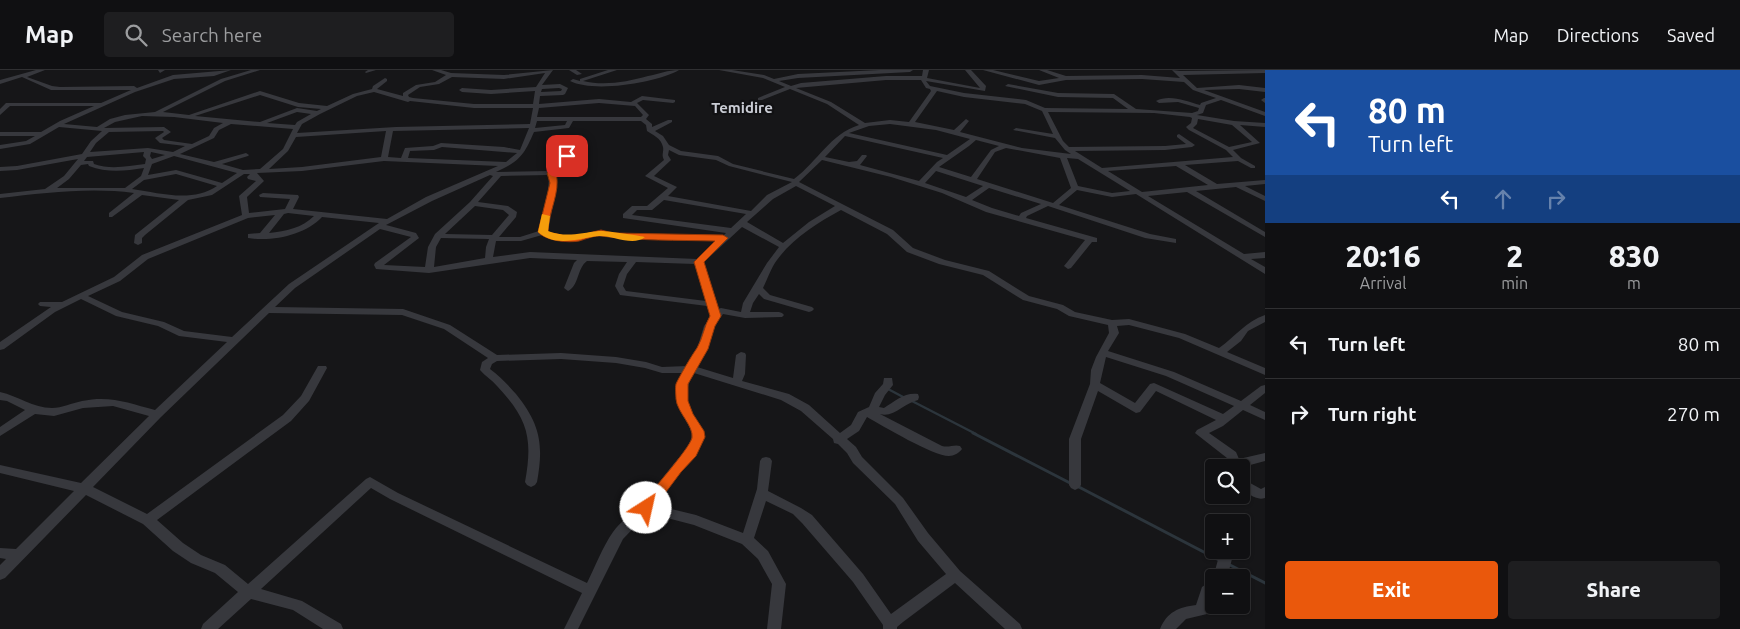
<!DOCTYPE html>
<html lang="en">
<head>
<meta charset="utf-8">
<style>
	body { margin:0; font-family:Ubuntu,sans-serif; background:#1e1e20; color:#f1f3f6; height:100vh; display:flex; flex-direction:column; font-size:19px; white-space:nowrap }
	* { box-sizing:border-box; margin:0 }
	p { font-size:16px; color:#9c9d9f }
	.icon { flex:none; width:28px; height:28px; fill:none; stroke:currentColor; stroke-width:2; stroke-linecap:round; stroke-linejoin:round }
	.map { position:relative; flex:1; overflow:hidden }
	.side { display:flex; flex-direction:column; background:#101012; width:475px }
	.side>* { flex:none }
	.guide { background:#1a4fa0; color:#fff; overflow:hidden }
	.fabs { position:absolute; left:1205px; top:389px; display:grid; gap:10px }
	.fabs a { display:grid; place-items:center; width:45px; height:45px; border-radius:5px; background:#101012; box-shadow:0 1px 4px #0004,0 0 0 1px #303032; font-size:25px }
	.pin { position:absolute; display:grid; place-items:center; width:42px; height:42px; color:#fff; margin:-21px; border-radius:10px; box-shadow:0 2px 8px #0006 }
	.me { position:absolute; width:55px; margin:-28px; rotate:35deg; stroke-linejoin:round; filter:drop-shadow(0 0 4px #0008) }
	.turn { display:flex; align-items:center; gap:18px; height:105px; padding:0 20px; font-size:22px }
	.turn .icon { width:65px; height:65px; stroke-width:2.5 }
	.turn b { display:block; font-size:35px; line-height:42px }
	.lanes { display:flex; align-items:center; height:48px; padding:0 20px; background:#0003; justify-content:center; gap:25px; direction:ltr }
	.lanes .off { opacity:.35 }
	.eta { display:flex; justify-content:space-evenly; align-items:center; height:85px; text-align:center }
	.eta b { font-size:30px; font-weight:800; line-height:35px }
	.button { display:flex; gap:10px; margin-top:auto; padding:10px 20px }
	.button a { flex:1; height:58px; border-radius:5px; background:#ea580c; color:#fff; font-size:20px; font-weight:800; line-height:58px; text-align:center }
	.button a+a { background:#1e1e20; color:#f1f3f6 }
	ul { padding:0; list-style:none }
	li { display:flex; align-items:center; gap:15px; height:70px; padding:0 20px; border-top:1px solid #303032 }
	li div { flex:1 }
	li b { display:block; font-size:19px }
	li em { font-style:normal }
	header { display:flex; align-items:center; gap:30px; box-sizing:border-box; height:70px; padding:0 25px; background:#101012; border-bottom:1px solid #303032 }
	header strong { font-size:24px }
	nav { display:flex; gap:28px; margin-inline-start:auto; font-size:18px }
	.search { width:350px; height:45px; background:#1e1e20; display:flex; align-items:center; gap:12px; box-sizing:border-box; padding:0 18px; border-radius:5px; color:#9c9d9f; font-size:19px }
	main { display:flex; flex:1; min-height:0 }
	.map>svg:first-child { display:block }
</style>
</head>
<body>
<header>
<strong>Map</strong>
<div class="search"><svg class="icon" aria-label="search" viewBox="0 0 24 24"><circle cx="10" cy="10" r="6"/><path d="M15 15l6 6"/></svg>Search here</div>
<nav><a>Map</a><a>Directions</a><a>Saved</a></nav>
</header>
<main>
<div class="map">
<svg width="1265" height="559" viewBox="0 0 1265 559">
	<rect width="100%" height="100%" fill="#161618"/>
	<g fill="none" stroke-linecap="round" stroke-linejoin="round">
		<g stroke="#2c353c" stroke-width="2.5">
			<polyline points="888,319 905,328"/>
			<polyline points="910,330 976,364"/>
		</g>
		<g stroke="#2c353c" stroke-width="3">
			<polyline points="973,363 1070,413"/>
			<polyline points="1077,416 1221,491"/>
			<polyline points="1228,494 1265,513"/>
		</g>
		<g fill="#37383d" fill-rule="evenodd">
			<path d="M36,0H45L27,7L52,16L60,17L134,16L137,18L173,5L231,0L214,6L174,9L135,22L64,54L97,57L110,49L125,45L155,42L221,9L251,0H260L225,11L163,42L189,45L260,21L299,33L327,36L353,24L372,19L373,16L385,8L387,9V11L377,19L403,26V23L416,15L435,12L446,5L432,0H441L451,3L504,5L553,0L542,15L560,14L568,18L565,24L563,25L540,26L539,34L599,29L631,32L642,26L675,30V32L673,33L643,30L637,33L649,45L646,49L652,54V57L668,50H672V52L655,61L663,66L669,75L681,81L718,86L733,94L794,109C818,91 830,64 859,55L827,34L790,19L762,30H758V28L785,17L763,8L719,0H732L764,5L774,9L798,4L880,0H913L910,2L798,8L779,11L791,16L801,13L886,6H922L923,0H929L927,8L980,18L965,0H971L986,16L985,21L926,11L930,16L964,23L1026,30L1045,38L1128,39L1113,28L1058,27L1005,16L1008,14L1058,23L1114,24L1136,39L1192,43L1198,41L1199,38L1178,32L1159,33L1156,31C1169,24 1186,31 1200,35L1201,33L1216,28L1193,20L1184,12L1142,9L1066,10L1039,15L983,0H993L1039,11L1059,8L1039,0H1047L1066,6L1142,5L1180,8L1172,0L1180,1L1265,0V3L1183,5L1197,18L1239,15L1265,18V22L1239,19L1204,20L1265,42V46L1221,30L1206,35L1203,43L1197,45L1234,51L1265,53V57L1240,55L1260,73L1233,80L1241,88L1255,96V98H1251L1238,91L1185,95L1217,114L1265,110V114L1245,116L1265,126V131L1236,117L1196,121L1265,162V167L1187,122L1148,126L1244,184L1265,182V188L1251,189L1265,197V204L1136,124L1112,127L1077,120L1059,135L1150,164L1176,169V173L1145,168L1048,136L1027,146L1026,148L1097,168V172H1092L1071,198L1068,199L1064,196L1085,170L986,142L942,123L891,107L822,90L799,112L893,160L913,178L945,190L989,201L1029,226L1063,235L1075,242L1112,250L1129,249L1185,264L1219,278C1235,267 1246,251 1265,245V252L1248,261L1241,271L1227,282L1265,298V305L1179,268L1129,255L1117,256L1119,263L1108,281L1174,302L1241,331L1261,316L1265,315V323L1250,335L1265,342V350L1243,340L1223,356L1209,363L1236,382L1239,389L1265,383V391L1239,398H1214V401L1212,398L1214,395L1229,391L1227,388L1195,363L1197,360L1216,350L1156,321L1140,342L1136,343L1098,321L1081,369V415L1079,418L1075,420L1071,418L1069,415V369L1090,314L1091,300L1096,287L1109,263L1108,255L1069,246L1057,239L1023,230L983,205L939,194L907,182L887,164L841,140C817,153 793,168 777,190C771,198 768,208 763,218L770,225L812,237L814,239L812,241L809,242L764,229L759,224L753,233L750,242H779L782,243L784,245L782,247L745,248L723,244L714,256L707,279L697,297L733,308L736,285L741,282L745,283L746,285L745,304L742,311L789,324L809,335L840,363L851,355L858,342L869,337L875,323L883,314L884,308H892L893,315L885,325L879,337L884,338C895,331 905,322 918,324L919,327L918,330C904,333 894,348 880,344L942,376C949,378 954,374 960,376L962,379C959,383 954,386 949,386C933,386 883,356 867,347L859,361L847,369L856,377L862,387L903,428L928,463L960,501L1020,554L1022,559H1005L955,513L903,552L897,557V559H883V555L853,512L802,453L793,444L766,431L754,468L768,481L786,514L781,559H767L772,514L758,489L742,474L694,455L648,443L623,469L578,559H564L582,523L390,429L371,418L261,519L302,531L341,554L343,559H323L293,540L251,529L218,559H201L203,554L238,522L215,503L191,493L173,481L143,454L86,425L5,508L0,510V495L6,489L0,488V478L16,479L74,421L0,403V395L81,413L149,346L113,336L83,338L54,346L35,344L0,366V357L25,340L7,331L0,330V322C18,326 33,338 52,338C62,338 72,333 82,331C110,325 129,333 155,340L227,272L179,266L158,256L116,246L81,229L55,242L4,279L0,280V272L51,237L40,236L38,234L40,232H62L114,207L142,185L242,145L239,126L256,111L248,109L247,107L250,104H244L212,125L188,130L145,165L142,168V173L138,175L134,173L135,165L179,130L142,125L112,147H109V143L134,123C90,117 44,123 0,128V124L45,119L64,106L78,89L17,100L0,101V97L17,96L82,84L91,71L102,61L59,57L30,74L0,79V75L26,71L35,66H0V62H41L60,51L94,36H10L0,45V39L6,33H101L131,20H51L22,7L0,14V10ZM545,3L536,17L491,20L462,18L459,20L462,22L491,24L535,21L533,34H474L413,28L409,27L408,25L420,17L439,14L452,7L504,9ZM886,10H921L926,18L930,19L931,21L909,52L890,50L865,53L831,32L796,18ZM559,18L562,19L561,21L541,22L542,19ZM937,21L964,27L1025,34L1042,41L1053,64L1016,58L1013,60L1055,68L1065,80L1071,84L1022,78L960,62L969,51L966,49L954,60L915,52ZM374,22L408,32L410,31L474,38H533L530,54L396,57L297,63L302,54L320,44L357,26ZM260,25L298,37L321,39L317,41L297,38L260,52L195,46ZM599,33L635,36L643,45L641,47H537L539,38ZM297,42L311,44L297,52L295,55L267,53ZM1048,42L1154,43L1190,47L1192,48L1191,53L1186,57L1189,60L1226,80L1233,87L1102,98L1075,81L1165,80L1192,77L1195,75L1179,64L1177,65V67L1186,74L1165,76L1069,77L1063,71ZM142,46L174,47L223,53L214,58L209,66L192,74L164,70L162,68L171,62L164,57L104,58L115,52ZM1198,49L1232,55L1252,72L1229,77L1193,58L1197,54ZM537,51H567L565,55L535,58ZM573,51H641L646,55L647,61C653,65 661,68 663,77C664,83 661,84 664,90L645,106L668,118L647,136H632L623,144V148L726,163L723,166L613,164L595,161L585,165L566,166L548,162L555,124L556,103L569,87V85H565L550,101L496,102C520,91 524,85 534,62L569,58ZM231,54L293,59L283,79L260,99L243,100L222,94L248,86L249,85L246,83L214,92L180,84L214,68L219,60ZM890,54L936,60L970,69L947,85L849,63L869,56ZM529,58L520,80L504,77L441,73L433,76L405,78L401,88L388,87L393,61ZM163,61L164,62L155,68L160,73L185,76L173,82L148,78L90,82L96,73L109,62ZM386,61L381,87L302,97L269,99L288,81L296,67ZM845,66L943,88L937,92L919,111L860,95L867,86L866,85H862L857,91L849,92L825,87ZM976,70L999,76L991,80L971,107L939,97L969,76ZM442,77L517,83L506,92L408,88L410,81L434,80ZM1006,78L1060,88L1071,118L1053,133L977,109L995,82ZM669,80L679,85L716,90L729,96L792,112L767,125L751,141L668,126L677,117L654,106L671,90L668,85ZM144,82L143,86L146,89L145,94C128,96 111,100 94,94L93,91H84L87,87ZM151,82L165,85L152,89L150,86ZM174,86L237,103L222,113L176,100L148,105L152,94ZM1067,88L1078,89L1130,121L1112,123L1078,116ZM384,91L498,96L426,127L387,149L293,139L299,127L298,125L263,123L259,125L260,127L290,129L285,139L249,143L247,127L264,111L257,103L302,101ZM88,94L89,96C107,103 125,101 144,98L141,106L125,118H57L69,109L81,95ZM1176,96L1208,115L1142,122L1108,101ZM936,101L983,116L966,127L925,113ZM176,104L217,116C192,133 160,123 132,119L144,110ZM490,105L493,106L470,132L435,164L428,177L425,197L384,195L419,168L416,163L386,155L432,131ZM549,105L548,124L539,161L520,167H499L516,147L517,142L508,136L478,132L501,106ZM796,116L835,136L809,152L783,173L747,152L773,129ZM989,118L1041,134L1021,143L1019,146L992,138L972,130ZM664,130L746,144L731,158L632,145L637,140H652ZM475,136L503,140L509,145L492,165L445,164ZM288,143L314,146C302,158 286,161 269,163L284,144ZM275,145L260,163L248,164V168C273,172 305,165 322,147L379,153L289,214L232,267L184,261L164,252L122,242L88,226L120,211L148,189L248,148ZM742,157L779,177L767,193L743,233L741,242L721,238L718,239L703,193ZM380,159L411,167L375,193L374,195L376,199L429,203L530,188L577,190L574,193L564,218L568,221C579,216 577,198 587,191L627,192L619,204L615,216L620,225L707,236L711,247L704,256L697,279L687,296L662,297L646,292L616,287L561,283L497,285L450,255L403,239L275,237L295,218ZM542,165L566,170L586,169L596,166L613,168L718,170L697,189L530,182L493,187L496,171H521ZM441,168L489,169L486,177L485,188L434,197L436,177ZM636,192L695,194L706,231L626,221L623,216L627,204ZM269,243L402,245L444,259L488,288L482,292L480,300C485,306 492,310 497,316C528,349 533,368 525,412L527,415L531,417L535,415L537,412C544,374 540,354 516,324C508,315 500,306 490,299L492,294L497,291L561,289L616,293L645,298L662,303H683C663,339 697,353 691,369C687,381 679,387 672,396C661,409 652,423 641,435C632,444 620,452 613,462C603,476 595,497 587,513L398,423L370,407L366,409L248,514L225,495L201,485L183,473L157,450L291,351L309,331L327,298L326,296H318L301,326L283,345L147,444L93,417L161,347ZM1106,287L1166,306L1234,336L1223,344L1154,313L1150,314L1135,333L1100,313ZM694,303L781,330L801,341L833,369L834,373L838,374L847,383L853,393L895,434L918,471L946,504L891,544L863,504L812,445L801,438L768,421L772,391L770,388L766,387L762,388L760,391L757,419L743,463L696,445L655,435C664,424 672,412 681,401C690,391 701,381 704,366C705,360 699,355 696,349C685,334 684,319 694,303Z"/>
			<polygon points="158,0 165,0 160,3"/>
			<polygon points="368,0 376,0 366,3 365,2"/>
			<polygon points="569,0 576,0 582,4 577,5"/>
			<path d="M608,0H617L583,11C604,16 627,12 648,6C659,4 668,0 679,0C657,13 593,23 570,11L573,9L580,11V9Z"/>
			<polygon points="1264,28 1265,28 1265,33 1261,30"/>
			<path d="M1241,408L1261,419L1265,417V428C1256,431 1248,423 1241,418Z"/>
			<path d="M1224,480H1240L1232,489L1227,508H1214V524L1207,544L1186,549L1176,559H1160C1167,542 1179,537 1196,535L1202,517L1214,509L1213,508L1219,486Z"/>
		</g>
	</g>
	<path fill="#ea580c" stroke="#983908" d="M564,85L571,86L556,103C561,122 548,142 548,162L566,166H577L601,160L613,163L723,165L728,168L704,192L721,246L715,256L708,279L688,314V331L693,344L704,361L705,367L696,386L681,402L651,442H641L639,438L641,434C651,422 689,379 692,368C694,356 677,342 676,329C676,326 675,318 676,314C679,307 692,285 697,278C703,268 704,256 710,246L694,192L715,171C677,170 640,171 602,166C595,165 586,169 579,171C568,173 546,171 538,162L550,113L547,103Z"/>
	<path fill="#f59e0b" d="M542,144L550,146L548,161C566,168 580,163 599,161C603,160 643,166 645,167C633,177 612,165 599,166C579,168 556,178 538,162Z"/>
	<g text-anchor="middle" stroke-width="4.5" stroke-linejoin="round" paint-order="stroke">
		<g font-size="15" font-weight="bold" fill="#c9ccd4" stroke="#111113">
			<text x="742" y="43">Temidire</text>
		</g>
	</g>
</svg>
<div class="fabs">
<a><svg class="icon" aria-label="search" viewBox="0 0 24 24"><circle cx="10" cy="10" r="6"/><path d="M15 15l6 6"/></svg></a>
<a>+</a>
<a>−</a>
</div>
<div class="pin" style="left:567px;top:86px;background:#d93025"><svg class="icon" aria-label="arrive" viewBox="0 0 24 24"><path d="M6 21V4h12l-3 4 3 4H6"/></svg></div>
<svg class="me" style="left:646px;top:438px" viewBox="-20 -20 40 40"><circle r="19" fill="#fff"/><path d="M0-13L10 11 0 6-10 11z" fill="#ea580c"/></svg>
</div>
<section class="side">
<div class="guide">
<div class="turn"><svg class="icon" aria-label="left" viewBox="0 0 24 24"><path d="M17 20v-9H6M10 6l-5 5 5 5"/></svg><div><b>80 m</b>Turn left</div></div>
<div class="lanes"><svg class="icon" aria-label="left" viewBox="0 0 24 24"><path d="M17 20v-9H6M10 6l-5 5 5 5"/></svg><svg class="icon off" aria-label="ahead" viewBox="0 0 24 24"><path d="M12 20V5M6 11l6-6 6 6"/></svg><svg class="icon off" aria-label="right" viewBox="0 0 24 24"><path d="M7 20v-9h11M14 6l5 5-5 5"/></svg></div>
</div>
<div class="eta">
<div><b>20:16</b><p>Arrival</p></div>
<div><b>2</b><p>min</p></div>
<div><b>830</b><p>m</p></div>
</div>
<ul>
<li><svg class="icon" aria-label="left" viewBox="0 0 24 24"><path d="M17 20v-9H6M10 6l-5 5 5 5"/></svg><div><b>Turn left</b></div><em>80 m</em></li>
<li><svg class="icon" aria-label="right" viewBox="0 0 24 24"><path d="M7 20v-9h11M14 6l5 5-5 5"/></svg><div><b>Turn right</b></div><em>270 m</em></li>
</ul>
<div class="button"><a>Exit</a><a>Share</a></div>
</section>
</main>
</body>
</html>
